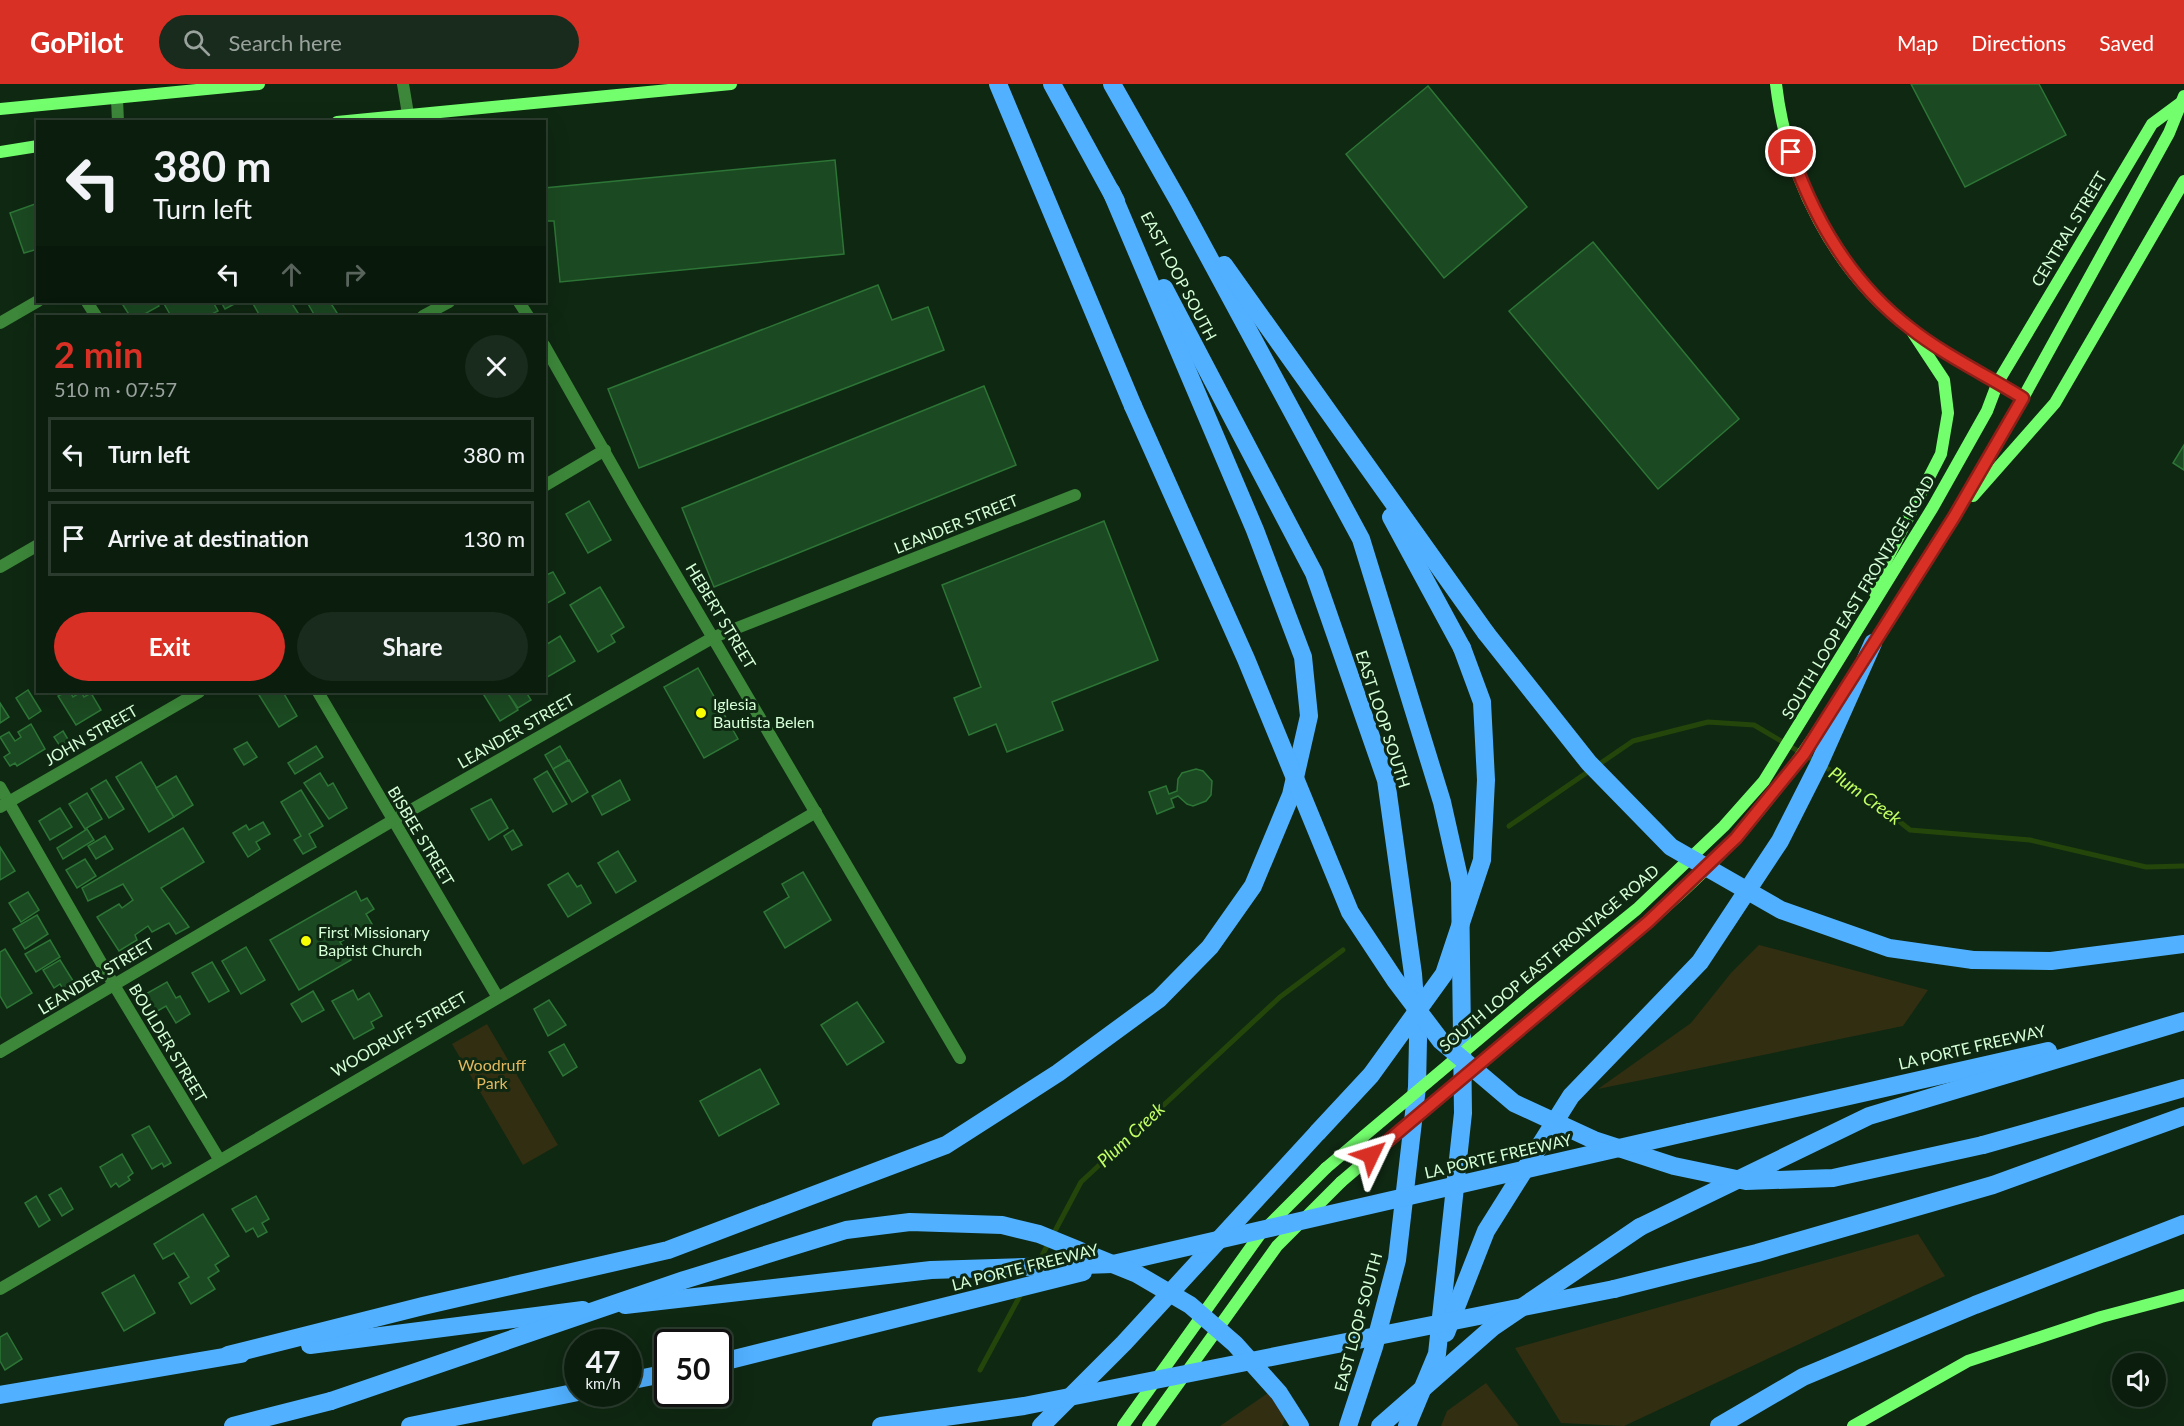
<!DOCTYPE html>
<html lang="en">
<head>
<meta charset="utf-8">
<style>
	body { margin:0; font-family:Lato,sans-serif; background:#192b1c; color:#f1f3f6; height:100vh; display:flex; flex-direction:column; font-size:22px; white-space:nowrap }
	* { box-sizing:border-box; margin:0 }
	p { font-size:20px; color:#9aa29e }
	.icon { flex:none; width:33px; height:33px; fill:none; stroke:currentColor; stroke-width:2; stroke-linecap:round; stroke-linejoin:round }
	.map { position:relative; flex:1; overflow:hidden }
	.details { position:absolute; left:36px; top:231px; width:510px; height:378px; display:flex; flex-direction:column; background:#0b1e0e; border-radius:0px; box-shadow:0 6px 24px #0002,0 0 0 2px #2b3c2e }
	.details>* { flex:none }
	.top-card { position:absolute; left:36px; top:36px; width:510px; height:183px; border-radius:0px; box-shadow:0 6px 24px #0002,0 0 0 2px #2b3c2e; background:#0b1e0e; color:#f1f3f6; overflow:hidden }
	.fabs { position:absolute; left:2112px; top:1269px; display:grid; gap:12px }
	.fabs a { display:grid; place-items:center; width:54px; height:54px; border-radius:50%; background:#0b1e0e; box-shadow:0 6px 24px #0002,0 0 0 2px #2b3c2e; font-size:30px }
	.speed { position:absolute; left:564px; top:1245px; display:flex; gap:12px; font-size:30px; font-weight:700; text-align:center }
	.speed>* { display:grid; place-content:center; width:78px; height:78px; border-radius:50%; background:#0b1e0e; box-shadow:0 6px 24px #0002,0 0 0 2px #2b3c2e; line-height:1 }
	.speed small { font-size:15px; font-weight:400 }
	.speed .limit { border:3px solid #111; border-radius:9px; background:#fff; color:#111 }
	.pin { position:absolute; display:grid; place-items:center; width:51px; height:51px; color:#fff; margin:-26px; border:3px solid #fff; border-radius:50%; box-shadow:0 2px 6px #0007 }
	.me { position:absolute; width:66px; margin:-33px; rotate:49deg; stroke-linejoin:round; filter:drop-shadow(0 0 4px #0008) }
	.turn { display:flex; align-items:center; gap:21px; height:126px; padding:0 18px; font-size:27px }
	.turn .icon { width:78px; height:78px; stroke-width:2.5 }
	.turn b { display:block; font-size:42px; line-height:51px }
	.lanes { display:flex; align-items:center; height:57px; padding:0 18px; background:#0003; justify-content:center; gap:30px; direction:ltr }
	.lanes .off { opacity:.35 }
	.round { display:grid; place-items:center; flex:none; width:63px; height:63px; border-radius:32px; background:#192b1c }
	.headline { display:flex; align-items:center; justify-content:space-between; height:102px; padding:0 18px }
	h1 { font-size:36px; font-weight:700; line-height:45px; color:#d93025 }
	.primary-button { display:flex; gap:12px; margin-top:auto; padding:12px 18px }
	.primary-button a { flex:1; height:69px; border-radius:36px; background:#d93025; color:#fff; font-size:24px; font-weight:700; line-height:69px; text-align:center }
	.primary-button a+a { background:#192b1c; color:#f1f3f6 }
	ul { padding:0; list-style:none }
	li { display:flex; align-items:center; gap:18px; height:75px; margin:0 12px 9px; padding:0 6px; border:3px solid #2b3c2e; border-radius:0px }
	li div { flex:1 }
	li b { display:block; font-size:22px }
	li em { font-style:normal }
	header { display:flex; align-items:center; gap:36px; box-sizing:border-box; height:84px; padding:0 30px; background:#d93025; color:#fff }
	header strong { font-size:28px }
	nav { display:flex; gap:33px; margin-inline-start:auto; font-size:21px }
	.search { width:420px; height:54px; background:#192b1c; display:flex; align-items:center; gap:15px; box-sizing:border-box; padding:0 21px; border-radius:33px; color:#9aa29e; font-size:22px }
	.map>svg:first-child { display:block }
</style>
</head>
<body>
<header>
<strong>GoPilot</strong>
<div class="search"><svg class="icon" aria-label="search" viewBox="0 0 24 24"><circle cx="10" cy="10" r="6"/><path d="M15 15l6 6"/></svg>Search here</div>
<nav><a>Map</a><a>Directions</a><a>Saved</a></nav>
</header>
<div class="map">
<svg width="2184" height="1342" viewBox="0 0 2184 1342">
	<rect width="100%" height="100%" fill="#0f2812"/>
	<g fill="#322e12">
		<polygon points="1759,861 1928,906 1903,942 1598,1005 1691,939 1731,889"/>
		<polygon points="487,940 558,1061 523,1081 452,960"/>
		<polygon points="1918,1150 1945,1192 1624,1342 1561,1339 1515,1264"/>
		<polygon points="1486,1299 1519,1342 1441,1342 1447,1327"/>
		<polygon points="1274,1305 1285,1335 1282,1342 1220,1342"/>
	</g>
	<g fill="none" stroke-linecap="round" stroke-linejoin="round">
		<g stroke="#24460a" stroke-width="5">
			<polyline points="1509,742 1633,657 1708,638 1754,641 1852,699 1910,746 2030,756 2146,783 2184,782"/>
			<polyline points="1038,1179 1081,1098 1280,913 1343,866"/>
			<polyline points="980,1286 1022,1208"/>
		</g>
	</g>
	<g fill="#1b4921" stroke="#2d7536" stroke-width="1.5">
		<polygon points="1911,0 2039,0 2066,51 1965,103"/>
		<polygon points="1428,2 1527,123 1444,194 1346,70"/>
		<polygon points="835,76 844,170 560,198 554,137 544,137 544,104"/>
		<polygon points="35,120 38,165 24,169 10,129"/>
		<polygon points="1593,158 1739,335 1658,405 1509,227"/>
		<polygon points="878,201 892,236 928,223 944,266 639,384 608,305"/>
		<polygon points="121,218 157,218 159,222 141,232 130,232"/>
		<polygon points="163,218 194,218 195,220 213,218 218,227 208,232 171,232"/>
		<polygon points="221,218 238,218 225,225"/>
		<polygon points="252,218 291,218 300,232 260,232"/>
		<polygon points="307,218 330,218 339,232 315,232"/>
		<polygon points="984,302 1016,381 714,503 682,424"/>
		<polygon points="2184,361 2184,386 2173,379"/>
		<polygon points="589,417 611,456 588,469 566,430"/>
		<polygon points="1104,437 1158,576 1052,618 1063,646 1007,668 996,640 969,651 954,614 981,603 942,501"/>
		<polygon points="553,488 565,509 544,521 544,492"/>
		<polygon points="600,503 624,543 611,551 615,558 598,568 570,521"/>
		<polygon points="560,552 575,577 544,595 544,562"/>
		<polygon points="698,584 738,655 704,674 664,603"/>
		<polygon points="28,606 41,627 29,635 16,614"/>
		<polygon points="66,608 70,608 73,613 81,608 84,613 91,609 101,626 76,641 58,612"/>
		<polygon points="264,608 283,608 297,632 279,643 259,611"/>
		<polygon points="482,608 507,608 518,626 500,637"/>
		<polygon points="507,608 526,608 531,616 518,624"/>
		<polygon points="0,619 9,633 0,639"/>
		<polygon points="31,640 45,665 17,682 15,679 10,682 4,673 10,669 0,653 9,648 15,657 21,653 18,648"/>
		<polygon points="63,647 69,657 60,662 54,653"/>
		<polygon points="247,658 257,673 244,681 234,665"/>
		<polygon points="316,662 323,673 295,690 288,679"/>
		<polygon points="560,662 568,676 553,685 545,671"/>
		<polygon points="569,676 588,708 572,718 553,685"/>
		<polygon points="141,678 174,733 149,748 116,693"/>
		<polygon points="1196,685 1203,687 1212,697 1211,711 1206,717 1193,722 1187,720 1178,712 1171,715 1174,723 1157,730 1149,708 1166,702 1169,710 1177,707 1178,695 1182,689"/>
		<polygon points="547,687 567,720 553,728 534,695"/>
		<polygon points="320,689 328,702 333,699 347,724 329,735 304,699"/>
		<polygon points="176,692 193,721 174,733 156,704"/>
		<polygon points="106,696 124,725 109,734 91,705"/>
		<polygon points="620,696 630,716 602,731 592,712"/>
		<polygon points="301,706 323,742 309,750 316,763 303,770 294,756 301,752 281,718"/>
		<polygon points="87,709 102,735 85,745 69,720"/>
		<polygon points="491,715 508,744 489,756 471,725"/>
		<polygon points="60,724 72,743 50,756 39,737"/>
		<polygon points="263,738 270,750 256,758 260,765 248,773 233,749 246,741 249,746"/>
		<polygon points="183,744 204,778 161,804 189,843 176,850 169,839 152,848 148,842 135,851 137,856 119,867 97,833 119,820 122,824 133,816 123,800 88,817 82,804"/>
		<polygon points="87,745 94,756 63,775 57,764"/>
		<polygon points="513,746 522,761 512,766 504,752"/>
		<polygon points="105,752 113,765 96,775 88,762"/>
		<polygon points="0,763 15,787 0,796"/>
		<polygon points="618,767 636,797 616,809 598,779"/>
		<polygon points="85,775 96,792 77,804 66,786"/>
		<polygon points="803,788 831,836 785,864 764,828 789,813 782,800"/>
		<polygon points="568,789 577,803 581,801 591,819 568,833 548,801"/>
		<polygon points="356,807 361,817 367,814 374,825 366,830 372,840 340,858 351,876 299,906 270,856"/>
		<polygon points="28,808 39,826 21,838 9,819"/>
		<polygon points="37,831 48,850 25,865 13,845"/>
		<polygon points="50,856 60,873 36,888 25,870"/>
		<polygon points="246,863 265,896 241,910 222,877"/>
		<polygon points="5,865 32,909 7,924 0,912 0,868"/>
		<polygon points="60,876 75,900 64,906 60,900 54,904 43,886"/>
		<polygon points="212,878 229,907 209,918 192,889"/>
		<polygon points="167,898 176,914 180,912 190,930 176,939 166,922 154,929 144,911"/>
		<polygon points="353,906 358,916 369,909 382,932 371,938 374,944 354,955 332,917"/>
		<polygon points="313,907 324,926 302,938 291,920"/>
		<polygon points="549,916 566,941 548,952 534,925"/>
		<polygon points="857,918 884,958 847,981 821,941"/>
		<polygon points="564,960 577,983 563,992 549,968"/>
		<polygon points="760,985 779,1020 719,1052 700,1017"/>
		<polygon points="149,1042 171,1079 164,1083 162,1079 152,1085 132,1051"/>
		<polygon points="122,1070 133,1089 128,1093 130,1096 119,1103 116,1099 111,1103 100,1083"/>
		<polygon points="61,1104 73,1125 62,1132 49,1111"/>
		<polygon points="36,1112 50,1136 39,1143 25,1119"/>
		<polygon points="256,1112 269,1135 262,1139 267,1148 258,1153 253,1144 246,1148 232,1125"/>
		<polygon points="203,1130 229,1172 215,1181 219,1187 208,1194 215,1205 191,1220 179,1199 189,1193 174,1169 163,1175 154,1160"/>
		<polygon points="134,1191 155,1229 124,1247 102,1209"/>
		<polygon points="7,1249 22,1275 5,1286 0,1277 0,1253"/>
	</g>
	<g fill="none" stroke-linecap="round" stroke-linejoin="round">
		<g stroke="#3c873a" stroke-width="12">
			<polyline points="403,0 408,30 412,38"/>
			<polyline points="117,15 118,38"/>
			<polyline points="87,218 96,232"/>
			<polyline points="519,218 528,232"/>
			<polyline points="423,232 449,218"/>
			<polyline points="0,239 38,217"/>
			<polyline points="544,261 633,418 960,974"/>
			<polyline points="544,402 605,366"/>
			<polyline points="0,483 38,461"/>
			<polyline points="318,608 497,912"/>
			<polyline points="0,703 114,901 219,1075"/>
			<polyline points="0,723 199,608"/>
			<polyline points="0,968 392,737 714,553 1075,411"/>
			<polyline points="0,1205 816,728"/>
		</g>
		<g stroke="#73ff6d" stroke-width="12">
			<path d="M1776,0C1787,94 1834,188 1910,245C1946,271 1986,291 2023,314"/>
			<polyline points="0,25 259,0"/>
			<polyline points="337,38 731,0"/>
			<polyline points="0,68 38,62"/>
			<polyline points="1973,412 2055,319 2184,97"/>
			<polyline points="1875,509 1885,479 1941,370 1948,329 1944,296 1913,249"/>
			<polyline points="1869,566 1954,433 2023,314 2169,49 2184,12"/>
			<polyline points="1530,912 1637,825 1724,742 1764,697 1933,423 1987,327 1998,298 2152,40 2179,20"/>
			<path d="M1542,926C1608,871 1678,818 1736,754C1778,708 1812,656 1846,604"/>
			<polyline points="1123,1342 1261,1149 1326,1084"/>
			<polyline points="1148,1342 1277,1162 1341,1098"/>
			<polyline points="1853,1342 1968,1277 2101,1233 2184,1211"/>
		</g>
		<g stroke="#51b0ff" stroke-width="18">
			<polyline points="998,0 1133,322"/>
			<polyline points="1052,0 1116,117"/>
			<polyline points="1112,0 1179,118 1361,455 1442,718 1460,798 1463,1029 1437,1270 1407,1342"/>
			<polyline points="1224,181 1486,549"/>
			<polyline points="1164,204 1314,489 1386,696 1413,890 1418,955 1417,1003 1397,1176 1374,1263 1348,1342"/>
			<polyline points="1391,433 1462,564"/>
			<polyline points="1973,876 2051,877 2184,860"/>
			<polyline points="1689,1048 2048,967"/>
			<polyline points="1983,1061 2184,1004"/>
			<polyline points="1640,1143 1869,1032 2184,937"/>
			<polyline points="1614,1205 1757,1169 1993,1101 2184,1032"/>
			<polyline points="625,1221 931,1186 1113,1180"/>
			<polyline points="1446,1249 1486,1147 1571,1012 1700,878 1780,757 1819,680 1873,559"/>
			<polyline points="310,1261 583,1226"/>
			<polyline points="228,1271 423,1222 668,1166 946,1061 1058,989 1159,915 1210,863 1253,802 1291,711 1309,632 1303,573 1255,446 1111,107"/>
			<polyline points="718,1279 1083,1188"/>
			<polyline points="628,1297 668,1289"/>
			<polyline points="0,1311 241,1270"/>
			<polyline points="233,1342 331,1317"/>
			<polyline points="410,1342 578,1308"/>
			<polyline points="1041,1342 1124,1259 1318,1048"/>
			<polyline points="1719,1342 1803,1293 1975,1221 2184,1140"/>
		</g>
		<g stroke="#73ff6d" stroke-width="12">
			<polyline points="1326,1084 1530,912"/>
			<polyline points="1341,1098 1542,926"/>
		</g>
		<g stroke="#51b0ff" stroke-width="18">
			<polyline points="1133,322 1246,575 1350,828 1395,896 1441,957 1514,1019 1594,1056 1674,1082 1746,1097 1833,1094 1983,1061"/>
			<polyline points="1486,549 1589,679 1671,763 1781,826 1889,864 1973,876"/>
			<polyline points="1318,1048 1371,991 1444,890 1482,776 1486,696 1482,618 1462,564"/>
			<polyline points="1113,1180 1689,1048"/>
			<polyline points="331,1317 684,1196 846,1146 910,1138 1002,1141 1039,1150 1137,1190 1190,1221 1235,1260 1279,1309 1300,1342"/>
			<polyline points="881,1342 1024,1322 1614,1205"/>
			<polyline points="1380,1342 1493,1243 1640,1143"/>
		</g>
	</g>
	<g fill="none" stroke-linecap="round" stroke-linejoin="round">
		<g stroke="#8d1f18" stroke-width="15">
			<path id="route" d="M1371,1071L1648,838L1736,754L1804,670L1954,433L2023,314C1986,291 1944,271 1910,244C1851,199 1815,138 1791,68"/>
		</g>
		<use href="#route" stroke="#d93025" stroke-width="10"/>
	</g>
	<g fill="#f7ff02" stroke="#0f2812" stroke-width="2">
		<circle cx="701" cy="629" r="6"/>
		<circle cx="306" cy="857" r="6"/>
	</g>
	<g text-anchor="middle" stroke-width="6" stroke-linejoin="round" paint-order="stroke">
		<g font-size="16" fill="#d6ffd8" stroke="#0f2812">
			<text transform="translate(2069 145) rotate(-59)" y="6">CENTRAL STREET</text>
			<text transform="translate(1179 192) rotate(62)" y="6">EAST LOOP SOUTH</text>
			<text transform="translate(956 440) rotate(-22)" y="6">LEANDER STREET</text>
			<text transform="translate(1858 513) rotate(-59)" y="6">SOUTH LOOP EAST FRONTAGE ROAD</text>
			<text transform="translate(721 532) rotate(59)" y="6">HEBERT STREET</text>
			<text transform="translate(1383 635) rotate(72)" y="6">EAST LOOP SOUTH</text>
			<text transform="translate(516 647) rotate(-30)" y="6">LEANDER STREET</text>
			<text transform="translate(91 651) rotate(-30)" y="6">JOHN STREET</text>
			<text transform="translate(421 752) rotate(59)" y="6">BISBEE STREET</text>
			<text transform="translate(1549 874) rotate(-40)" y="6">SOUTH LOOP EAST FRONTAGE ROAD</text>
			<text transform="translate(96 892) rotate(-31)" y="6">LEANDER STREET</text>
			<text transform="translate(399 950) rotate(-30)" y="6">WOODRUFF STREET</text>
			<text transform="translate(168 959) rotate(59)" y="6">BOULDER STREET</text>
			<text transform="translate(1972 963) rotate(-13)" y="6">LA PORTE FREEWAY</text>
			<text transform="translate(1498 1072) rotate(-13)" y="6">LA PORTE FREEWAY</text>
			<text transform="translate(1025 1183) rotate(-14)" y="6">LA PORTE FREEWAY</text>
			<text transform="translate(1358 1238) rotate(-75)" y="6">EAST LOOP SOUTH</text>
		</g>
		<g font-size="16" fill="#d6ffd8" stroke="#0f2812" text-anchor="start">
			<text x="713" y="626">Iglesia<tspan x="713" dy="18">Bautista Belen</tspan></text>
			<text x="318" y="854">First Missionary<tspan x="318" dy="18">Baptist Church</tspan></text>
		</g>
		<g font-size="16" fill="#e2b85f" stroke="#0f2812">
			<text x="492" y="987">Woodruff<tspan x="492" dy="18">Park</tspan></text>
		</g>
		<g font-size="18" font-style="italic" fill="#c2ff64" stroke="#0f2812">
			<text transform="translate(1865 712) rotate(36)" y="6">Plum Creek</text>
			<text transform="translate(1131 1051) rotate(-43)" y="6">Plum Creek</text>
		</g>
	</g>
</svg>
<div class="fabs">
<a><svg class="icon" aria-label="sound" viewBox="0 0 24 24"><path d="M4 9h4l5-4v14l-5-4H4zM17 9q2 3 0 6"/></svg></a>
</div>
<div class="speed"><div>47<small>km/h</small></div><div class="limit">50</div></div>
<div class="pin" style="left:1791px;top:68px;background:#d93025"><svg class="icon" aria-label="arrive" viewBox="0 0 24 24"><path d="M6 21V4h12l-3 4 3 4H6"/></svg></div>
<svg class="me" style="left:1371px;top:1071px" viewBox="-20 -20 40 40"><path d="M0-17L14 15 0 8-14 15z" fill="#d93025" stroke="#fff" stroke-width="4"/></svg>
<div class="top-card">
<div class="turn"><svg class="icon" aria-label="left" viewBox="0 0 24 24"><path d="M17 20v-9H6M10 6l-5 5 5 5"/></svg><div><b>380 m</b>Turn left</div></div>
<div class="lanes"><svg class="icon" aria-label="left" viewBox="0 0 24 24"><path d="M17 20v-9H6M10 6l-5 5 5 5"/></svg><svg class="icon off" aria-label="ahead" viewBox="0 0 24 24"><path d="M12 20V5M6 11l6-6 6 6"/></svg><svg class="icon off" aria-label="right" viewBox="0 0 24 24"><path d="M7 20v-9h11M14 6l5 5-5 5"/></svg></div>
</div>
<section class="details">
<div class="headline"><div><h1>2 min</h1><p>510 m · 07:57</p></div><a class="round"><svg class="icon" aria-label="close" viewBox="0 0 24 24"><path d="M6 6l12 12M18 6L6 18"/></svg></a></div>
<ul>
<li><svg class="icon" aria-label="left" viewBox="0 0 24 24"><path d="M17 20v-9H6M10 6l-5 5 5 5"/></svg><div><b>Turn left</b></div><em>380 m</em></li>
<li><svg class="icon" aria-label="arrive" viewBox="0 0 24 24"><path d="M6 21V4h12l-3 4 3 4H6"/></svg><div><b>Arrive at destination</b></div><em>130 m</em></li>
</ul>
<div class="primary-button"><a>Exit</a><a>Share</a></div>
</section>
</div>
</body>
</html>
